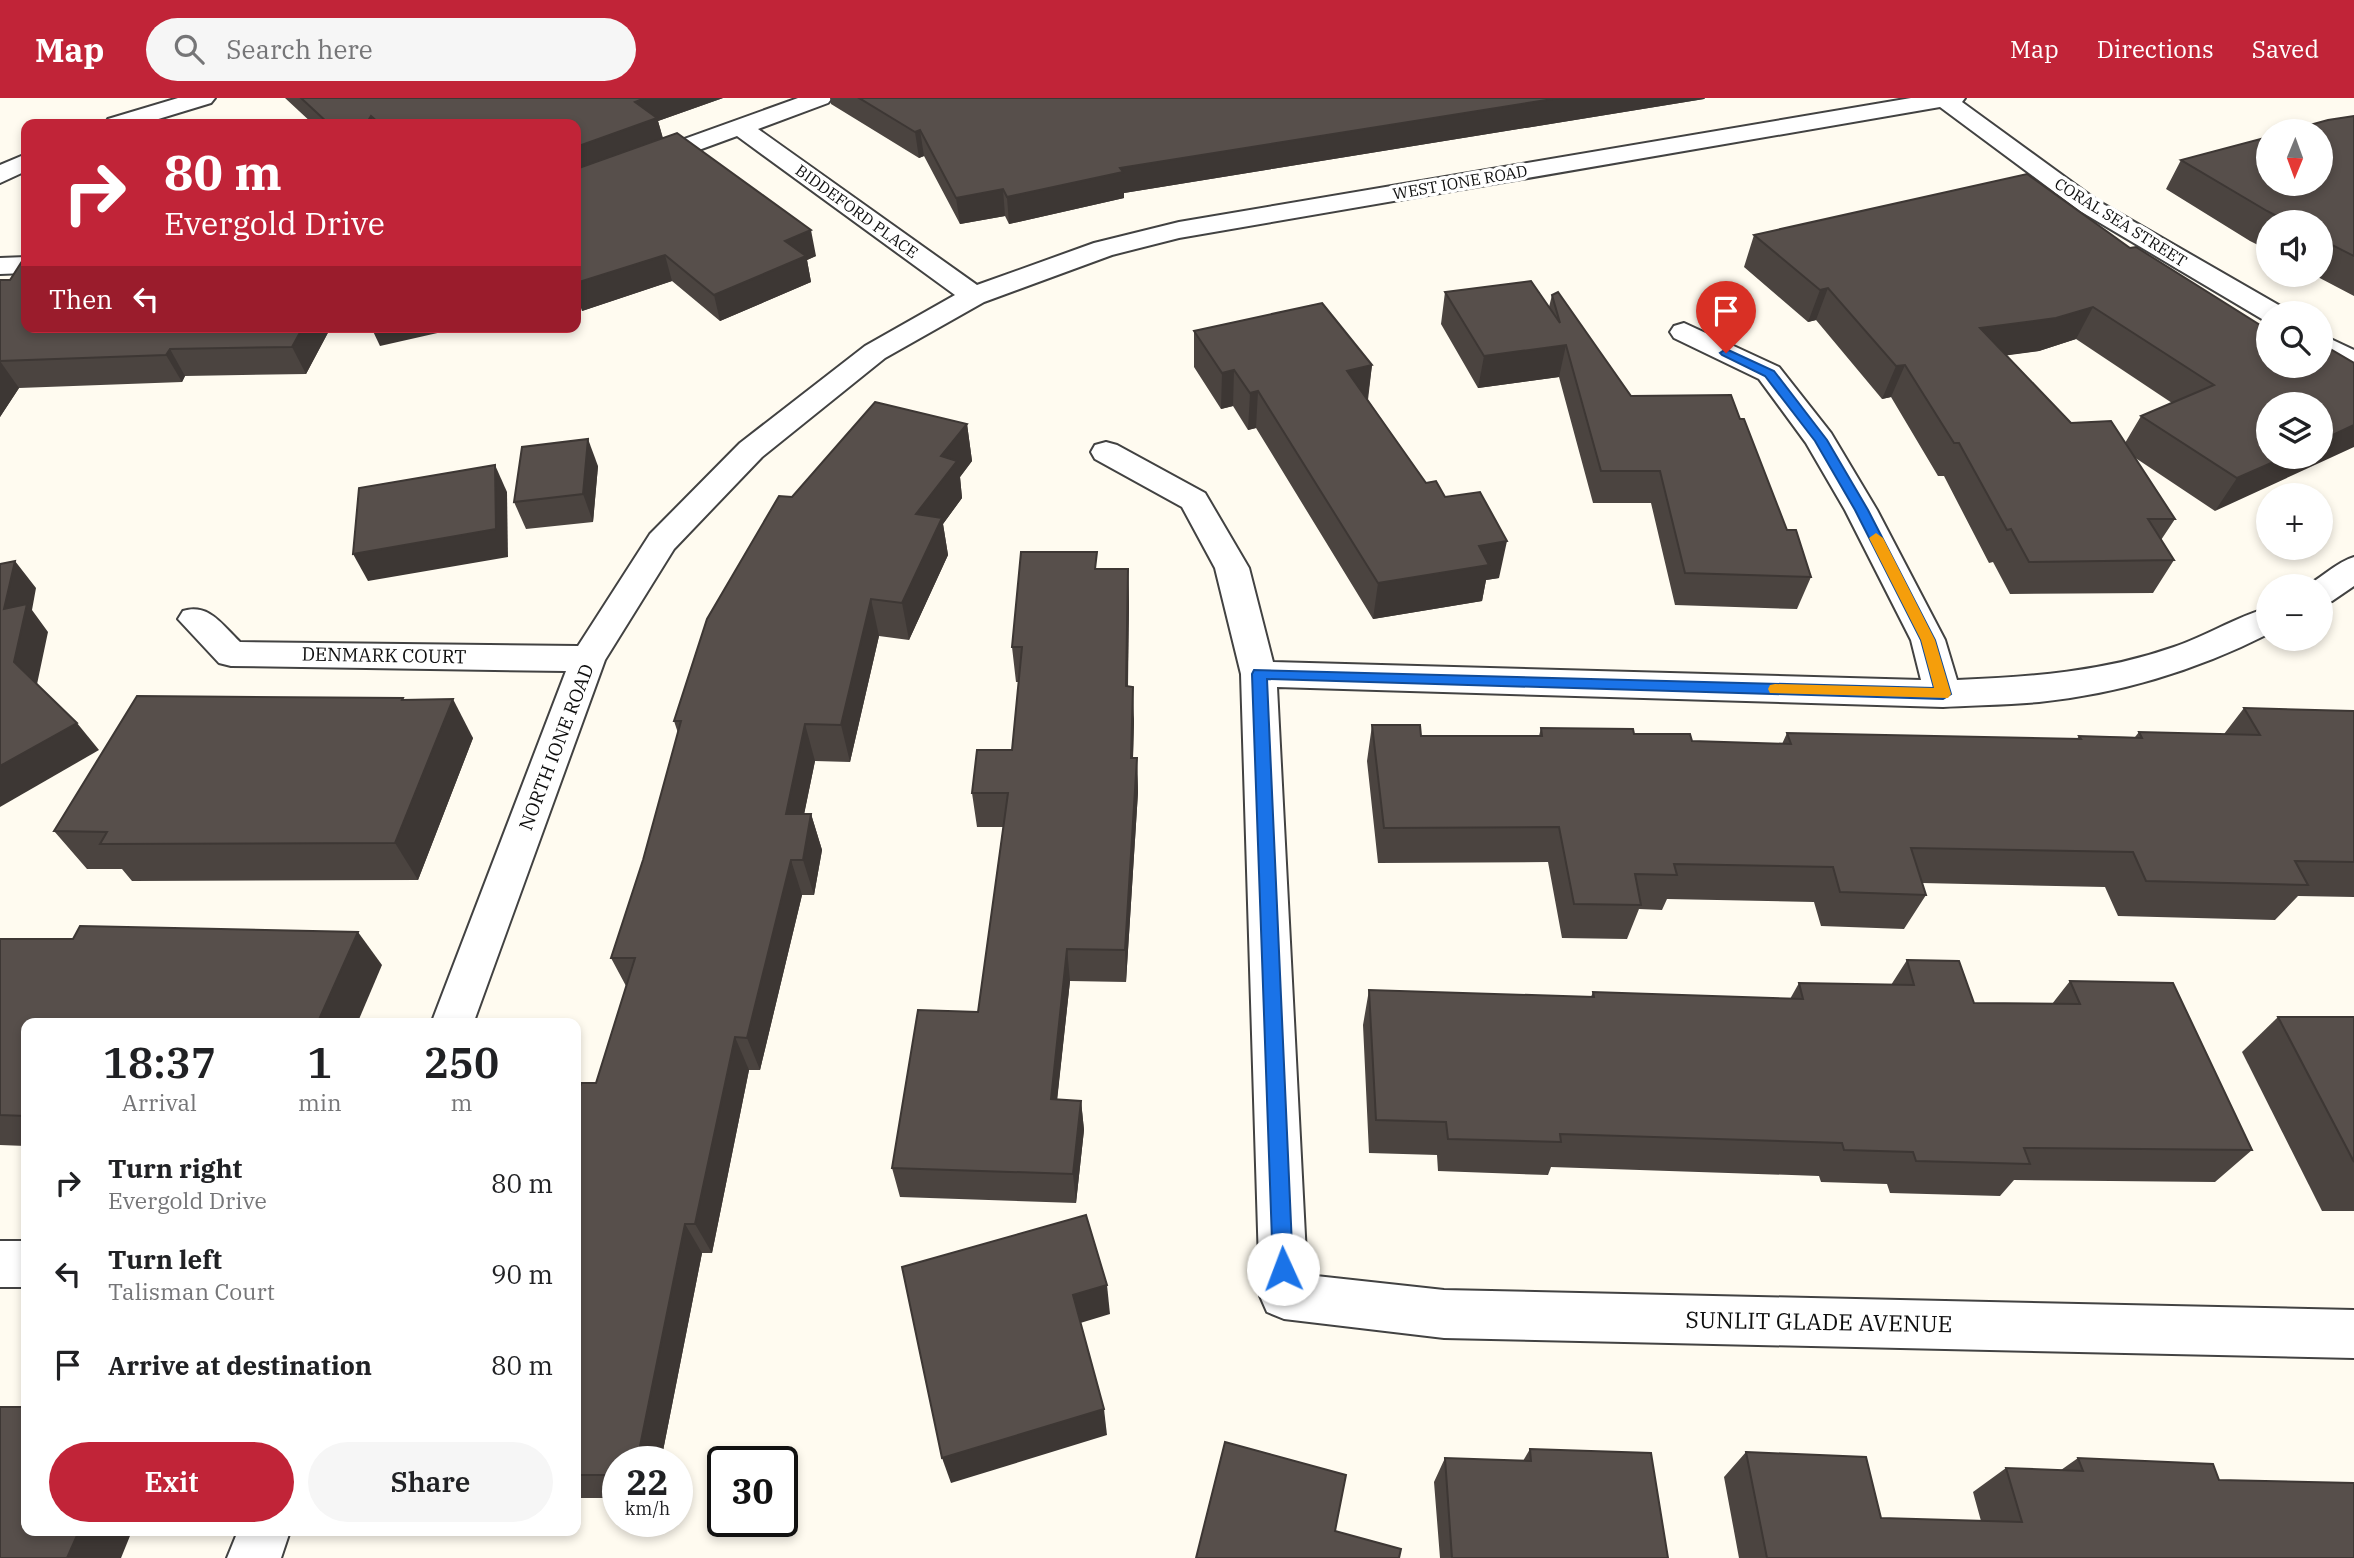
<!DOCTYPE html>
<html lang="en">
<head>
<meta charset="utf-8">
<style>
	body { margin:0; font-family:"IBM Plex Serif",serif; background:#f6f6f6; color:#202124; height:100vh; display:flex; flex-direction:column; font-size:26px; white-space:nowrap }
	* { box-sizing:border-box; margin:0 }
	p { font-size:23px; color:#757577 }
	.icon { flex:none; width:38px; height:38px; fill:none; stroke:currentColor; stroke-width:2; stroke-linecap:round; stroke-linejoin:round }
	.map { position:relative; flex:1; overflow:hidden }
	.panel { position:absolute; left:21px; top:920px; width:560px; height:518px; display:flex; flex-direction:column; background:#fff; border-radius:14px; box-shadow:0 4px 10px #0003 }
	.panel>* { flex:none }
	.top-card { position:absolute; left:21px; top:21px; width:560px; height:214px; border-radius:14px; box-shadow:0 4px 10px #0003; background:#c12438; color:#fff; overflow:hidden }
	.needle { width:46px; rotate:181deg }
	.fabs { position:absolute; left:2256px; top:21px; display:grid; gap:14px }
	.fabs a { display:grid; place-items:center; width:77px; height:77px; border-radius:50%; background:#fff; box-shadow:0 4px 10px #0003; font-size:35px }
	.speed { position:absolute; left:602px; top:1348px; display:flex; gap:14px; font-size:35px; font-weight:700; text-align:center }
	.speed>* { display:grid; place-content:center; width:91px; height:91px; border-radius:50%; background:#fff; box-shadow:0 4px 10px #0003; line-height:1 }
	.speed small { font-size:18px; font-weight:400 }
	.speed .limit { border:4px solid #111; border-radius:10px; background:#fff; color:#111 }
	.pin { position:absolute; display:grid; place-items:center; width:60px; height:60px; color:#fff; margin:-72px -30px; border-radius:50% 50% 50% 0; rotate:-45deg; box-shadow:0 0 7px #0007 }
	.pin .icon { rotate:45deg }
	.me { position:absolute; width:77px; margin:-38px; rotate:358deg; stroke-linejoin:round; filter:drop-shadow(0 0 5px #0008) }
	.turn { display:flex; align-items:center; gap:24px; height:147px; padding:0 28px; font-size:32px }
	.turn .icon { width:91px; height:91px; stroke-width:2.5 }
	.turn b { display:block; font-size:49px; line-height:60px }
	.then { display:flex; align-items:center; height:66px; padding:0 28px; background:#0003; gap:14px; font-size:26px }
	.eta { display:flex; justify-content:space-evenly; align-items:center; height:119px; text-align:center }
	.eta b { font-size:42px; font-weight:600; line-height:49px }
	.button { display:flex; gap:14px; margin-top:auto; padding:14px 28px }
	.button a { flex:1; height:80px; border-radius:42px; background:#c12438; color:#fff; font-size:28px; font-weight:600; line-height:80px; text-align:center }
	.button a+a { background:#f6f6f6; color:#202124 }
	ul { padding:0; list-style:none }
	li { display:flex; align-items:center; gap:21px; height:91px; padding:0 28px }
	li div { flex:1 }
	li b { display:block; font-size:26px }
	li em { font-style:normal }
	header { display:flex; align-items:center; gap:42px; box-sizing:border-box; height:98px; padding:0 35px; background:#c12438; color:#fff }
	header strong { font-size:33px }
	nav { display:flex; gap:38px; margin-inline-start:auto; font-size:24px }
	.search { width:490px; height:63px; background:#f6f6f6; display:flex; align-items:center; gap:18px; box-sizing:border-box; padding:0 24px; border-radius:38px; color:#757577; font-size:26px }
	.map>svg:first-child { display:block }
</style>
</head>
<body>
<header>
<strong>Map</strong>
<div class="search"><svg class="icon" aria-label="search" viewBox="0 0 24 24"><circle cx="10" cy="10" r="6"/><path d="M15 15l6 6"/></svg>Search here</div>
<nav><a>Map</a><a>Directions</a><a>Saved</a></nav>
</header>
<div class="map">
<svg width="2354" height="1460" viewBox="0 0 2354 1460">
	<rect width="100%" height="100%" fill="#fffbf0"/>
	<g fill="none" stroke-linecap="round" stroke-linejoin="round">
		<g stroke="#424242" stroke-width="4">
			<g id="minor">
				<polygon points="178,0 215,0 211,5 142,26 105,26 108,21"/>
				<path d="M798,0H832L828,5L758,31L977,187L1094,145L1179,124L1911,0H1965L1962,4L2098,103L2282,209L2286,215H2268V222L2262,221L2080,113L1940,9L1179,140L1112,157L984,204L885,260L762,359L674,451L605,562L473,926H431L566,573L231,568L219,565L178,521L183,513C209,505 222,527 240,544L578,548L650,436L740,345L865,248L955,197L737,38L576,97V80Z"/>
				<polygon points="26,56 26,73 0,85 0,67"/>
				<polygon points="26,159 26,175 0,176 0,160"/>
				<path d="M1684,225L1779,269L1831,335L1877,412L1945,542L1957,582C2031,579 2103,574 2174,549C2206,538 2236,519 2268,510V536C2197,572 2118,596 2039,604C2007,607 1975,607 1943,609L1277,589L1307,1177L1444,1192L2354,1212V1260L1444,1240L1284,1221L1267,1214L1260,1198L1241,576L1215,470L1182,409L1095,361L1091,354L1095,347L1106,344L1117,347L1205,395L1249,470L1273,564L1921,582L1911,542L1845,412L1806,345L1759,281L1674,240L1670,234L1674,228Z"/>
				<polygon points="2320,236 2354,252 2354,273 2344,270 2320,256"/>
				<path d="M2354,459V488L2332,503L2320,506V488L2308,487C2324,478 2337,464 2354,459Z"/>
				<rect x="0" y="1143" width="26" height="46"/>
				<polygon points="238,1433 290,1433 281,1460 227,1460"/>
			</g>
		</g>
		<use href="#minor" fill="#fff" fill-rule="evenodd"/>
	</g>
	<g fill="#4b4440" fill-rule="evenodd">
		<polygon points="285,0 723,0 658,23 663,40 816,158 807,162 811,184 720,223 672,183 582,213 576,26 313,26"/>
		<polygon points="830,0 1705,0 1704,1 1124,95 1124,100 1009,126 1005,118 960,126 924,58 919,60 831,6"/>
		<polygon points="2354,18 2354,198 2314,177 2320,177 2320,124 2268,124 2268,152 2250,143 2166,91 2181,62"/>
		<path d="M2027,76L2268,268L2354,265L2215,413L2134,359L2175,421L2161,442L2174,462L2153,495L2010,496L1993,464L1989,465L1944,378H1938L1891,299L1882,301L1816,222L1808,224L1744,169L1754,137ZM2076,241L2172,305L2141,318L2125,345L2071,325L2006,257L2039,253Z"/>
		<polygon points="0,182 331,229 306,276 185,278 182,284 19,290 0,319"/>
		<polygon points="1445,194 1549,209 1552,197 1631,298 1740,321 1787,432 1811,479 1797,511 1675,507 1651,405 1593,405 1559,279 1478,290 1441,226"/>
		<polygon points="1194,233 1372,267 1368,302 1426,385 1445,399 1499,480 1486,482 1482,503 1373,521 1256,330 1248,332 1233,308 1221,311 1194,269"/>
		<polygon points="967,326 972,363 960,379 962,400 943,426 948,457 909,542 879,538 850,664 815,663 804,716 811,716 822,752 814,797 802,797 760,972 749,972 712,1155 702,1155 661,1363 618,1363 618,1400 576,1400 576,1004 596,985 626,888 611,860 643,762 678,635 674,623 792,399"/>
		<polygon points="598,368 593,424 526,431 514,404"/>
		<polygon points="1098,471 1128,471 1129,506 1128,589 1134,623 1133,660 1137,660 1138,694 1126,884 1070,883 1057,1001 1081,1003 1084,1032 1076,1105 900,1099 892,1070 978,914 1003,729 977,729 972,695 1012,652 1019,584 1016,584 1012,549"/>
		<polygon points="404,602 473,640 418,782 132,783 122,771 87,771 54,733"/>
		<polygon points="2244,610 2354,613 2354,799 2298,798 2275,822 2118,818 2105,789 1922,785 1926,797 1904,831 1821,828 1814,804 1667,801 1662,812 1639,811 1627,841 1562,840 1548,764 1378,765 1367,663 1372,627 1421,638 1539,638 1541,630 1634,636 1692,643 1782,646 1787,635 2077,641 2079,638 2135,639 2139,634 2224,636"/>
		<polygon points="0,841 382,867 26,926 26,1048 0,1047"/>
		<polygon points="1907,862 1974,905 2052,906 2070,883 2252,1052 2215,1084 2014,1082 2000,1098 1890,1095 1887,1086 1821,1084 1819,1078 1551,1069 1548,1077 1438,1073 1437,1057 1369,1055 1363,927 1369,892 1591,899 1593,894 1790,901 1799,885 1891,887"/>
		<polygon points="2278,919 2354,919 2354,1113 2322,1113 2242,954"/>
		<polygon points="1530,1351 1668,1460 1440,1460 1434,1384 1445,1360 1523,1363"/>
		<polygon points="1746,1354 1881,1420 1981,1423 1973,1394 2006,1370 2061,1372 2078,1360 2219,1382 2354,1460 1739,1460 1724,1379"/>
	</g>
	<g fill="#3d3734">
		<polygon points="645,0 723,0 658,23 664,45 576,78 576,49 635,4"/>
		<polygon points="1559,0 1705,0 1704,1 1124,95 1124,100 1009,126 1007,99 1120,70"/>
		<polygon points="371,18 374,26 366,26"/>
		<polygon points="920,32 924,58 919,60 915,34"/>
		<polygon points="1003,91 1005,118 960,126 956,100"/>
		<polygon points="811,132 816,158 807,162 811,184 720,223 714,197 785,143"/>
		<polygon points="665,157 672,183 582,213 576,195 576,185"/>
		<polygon points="1828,190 1816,222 1808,224 1820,192"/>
		<polygon points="2093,209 2076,241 2039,253 1965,263 1980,230"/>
		<polygon points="303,229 331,229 306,276 292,249"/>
		<polygon points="371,229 464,229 380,248"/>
		<polygon points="1566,247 1559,279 1478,290 1484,258"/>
		<polygon points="170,251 185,278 182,284 166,257"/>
		<polygon points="0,263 19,290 0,319"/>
		<polygon points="1372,267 1367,304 1347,273"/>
		<polygon points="1905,267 1891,299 1882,301 1896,268"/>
		<polygon points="1234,272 1233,308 1221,311 1222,275"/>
		<polygon points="1258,293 1256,330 1248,332 1250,295"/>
		<polygon points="967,326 972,363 960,379 962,400 943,426 948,457 909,542 902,505 916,416 941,358"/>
		<polygon points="2354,327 2354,349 2215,413 2237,380 2285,359 2320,359 2320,343"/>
		<polygon points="588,341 598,368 593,424 583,396"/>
		<polygon points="495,367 507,394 508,459 368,483 353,456"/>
		<polygon points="1507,443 1499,480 1486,482 1482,503 1373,521 1378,485 1479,448"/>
		<polygon points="15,463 36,490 32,512 48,534 36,591 14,564 4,511"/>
		<polygon points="1128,471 1129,506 1127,623 1126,588"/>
		<polygon points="871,501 879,538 850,664 841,627"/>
		<polygon points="1133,589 1134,623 1132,694 1131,660"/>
		<polygon points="453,601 473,640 418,782 395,745"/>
		<polygon points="77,625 99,652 0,709 0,668"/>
		<polygon points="805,626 815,663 797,751 786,716"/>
		<polygon points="1137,660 1138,694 1126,884 1125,852"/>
		<polygon points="811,716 822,752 814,797 803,762"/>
		<polygon points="791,762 802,797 760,972 747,940"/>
		<polygon points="358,834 382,867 357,926 317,926"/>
		<polygon points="1067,851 1070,883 1054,1031 1051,1001"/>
		<polygon points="735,939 749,972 712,1155 695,1126"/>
		<polygon points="1081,1003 1084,1032 1076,1105 1073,1076"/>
		<polygon points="685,1126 702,1155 661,1363 637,1363"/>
		<polygon points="1107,1187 1110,1216 1077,1226 1073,1197"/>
		<polygon points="1104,1311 1107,1337 951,1385 942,1360"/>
		<polygon points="79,1433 132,1433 121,1460 67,1460"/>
	</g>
	<g fill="#574f4b" stroke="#3d3734" stroke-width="2">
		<polygon points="301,0 645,0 635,4 657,20 576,49 576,26 380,26 371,18 366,26 329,26"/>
		<polygon points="859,0 1559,0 1120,70 1123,74 1007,99 1003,91 956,100 920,32 915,34"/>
		<polygon points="2354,18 2354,158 2320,141 2320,124 2288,124 2267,113 2181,62 2268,39 2268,86 2320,86 2320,33 2288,33 2328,22"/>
		<polygon points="677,35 811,132 785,143 806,158 714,197 665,157 576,185 576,71"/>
		<polygon points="2027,76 2130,150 2136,149 2268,232 2268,268 2320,268 2320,245 2354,265 2354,327 2320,343 2320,306 2268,306 2268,359 2285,359 2237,380 2141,318 2214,287 2093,209 2056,220 1980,230 2071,325 2111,323 2175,421 2148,421 2174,462 2029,464 2011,431 2007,432 1959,345 1954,345 1905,267 1896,268 1828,190 1820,192 1754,137"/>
		<polygon points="26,157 26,229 303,229 292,249 170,251 166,257 0,263 0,182 10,182"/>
		<polygon points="1531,183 1560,225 1552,197 1558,194 1631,298 1731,297 1740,321 1744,321 1787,432 1796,432 1811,479 1685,475 1660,373 1601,373 1566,247 1484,258 1445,194"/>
		<polygon points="1322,205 1372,267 1347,273 1426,385 1436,383 1445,399 1480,394 1507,443 1479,448 1489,467 1378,485 1258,293 1250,295 1234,272 1222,275 1194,233"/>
		<polygon points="875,304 967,326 941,358 957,363 916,416 942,420 902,505 871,501 841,627 805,626 786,716 811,716 803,762 791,762 747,940 735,939 695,1126 685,1126 637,1363 618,1363 618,1377 576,1377 576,1004 581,985 596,985 635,860 611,860 643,762 681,623 674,623 707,521 779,398 792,399"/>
		<polygon points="588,341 583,396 514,404 522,349"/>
		<polygon points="495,367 496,431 353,456 359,390"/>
		<polygon points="1021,454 1097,454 1095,471 1128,471 1126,588 1133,589 1131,660 1137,660 1125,852 1067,851 1051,1001 1081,1003 1073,1076 892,1070 918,912 978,914 1008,695 972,695 977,652 1012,652 1022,549 1012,549"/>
		<polygon points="15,463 4,511 27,506 14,564 77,625 0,668 0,466"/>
		<polygon points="137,598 403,600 402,602 453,601 395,745 100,746 107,734 54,733"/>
		<polygon points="2244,610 2354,613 2354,764 2295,763 2308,787 2146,783 2133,754 1911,750 1926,797 1840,794 1833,769 1674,766 1677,777 1635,776 1641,807 1574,806 1559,729 1384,730 1372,627 1420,627 1421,638 1542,638 1541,630 1633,631 1634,636 1690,636 1692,643 1791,646 1787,635 2081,641 2079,638 2142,640 2139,634 2260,637"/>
		<polygon points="80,828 358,834 317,926 26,926 26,1018 0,1017 0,841 73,841"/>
		<polygon points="1907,862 1959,863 1974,905 2080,906 2070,883 2173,885 2252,1052 2024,1050 2030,1066 1916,1063 1913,1054 1844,1052 1842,1045 1560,1036 1561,1044 1448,1041 1446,1024 1376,1022 1369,892 1594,899 1593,894 1803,901 1799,885 1914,887"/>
		<polygon points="2278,919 2354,919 2354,1064"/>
		<polygon points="1086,1117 1107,1187 1073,1197 1104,1311 942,1360 902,1169"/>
		<polygon points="0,1309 26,1309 26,1433 79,1433 67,1460 0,1460"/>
		<polygon points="1225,1344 1346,1377 1335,1433 1401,1451 1399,1460 1196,1460"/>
		<polygon points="1530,1351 1651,1355 1668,1460 1452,1460 1445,1360 1531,1363"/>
		<polygon points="1746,1354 1866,1359 1881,1420 2022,1424 2006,1370 2083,1373 2078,1360 2213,1366 2219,1382 2354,1385 2354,1460 1767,1460"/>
	</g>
	<polygon fill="#1a73e8" stroke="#114b97" stroke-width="2" points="1726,251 1774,273 1827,342 1868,412 1935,542 1951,596 1943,601 1267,581 1293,1171 1290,1178 1283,1180 1276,1178 1273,1171 1252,576 1254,572 1934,590 1921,542 1855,412 1815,343 1765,278 1722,257 1720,255"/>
	<polygon fill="#f59e0b" points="1876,435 1883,440 1935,542 1951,596 1948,600 1770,595 1768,591 1770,587 1775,586 1934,590 1921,542 1869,440"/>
	<g text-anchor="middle" stroke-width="7" stroke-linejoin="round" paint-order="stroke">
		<g font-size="16" fill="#0f0f0f" stroke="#fff">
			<text transform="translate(1460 84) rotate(-10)" y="6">WEST IONE ROAD</text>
			<text transform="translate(857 113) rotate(36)" y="6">BIDDEFORD PLACE</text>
			<text transform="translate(2121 124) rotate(32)" y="6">CORAL SEA STREET</text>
		</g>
		<g font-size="19" fill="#0f0f0f" stroke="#fff">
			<text transform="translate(384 557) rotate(1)" y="7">DENMARK COURT</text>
			<text transform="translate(556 649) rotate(-69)" y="7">NORTH IONE ROAD</text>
		</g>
		<g font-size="23" fill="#0f0f0f" stroke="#fff">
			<text transform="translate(1819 1224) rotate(1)" y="8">SUNLIT GLADE AVENUE</text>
		</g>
	</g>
</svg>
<div class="fabs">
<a><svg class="needle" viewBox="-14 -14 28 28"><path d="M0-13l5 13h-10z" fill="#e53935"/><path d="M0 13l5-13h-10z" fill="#757577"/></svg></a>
<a><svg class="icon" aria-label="sound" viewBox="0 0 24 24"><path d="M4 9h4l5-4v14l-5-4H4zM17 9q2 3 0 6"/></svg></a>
<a><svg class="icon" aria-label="search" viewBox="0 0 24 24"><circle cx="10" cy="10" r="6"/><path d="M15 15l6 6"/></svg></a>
<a><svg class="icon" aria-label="layers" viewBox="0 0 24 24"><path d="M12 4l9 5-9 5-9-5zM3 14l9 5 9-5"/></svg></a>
<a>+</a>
<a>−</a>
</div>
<div class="speed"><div>22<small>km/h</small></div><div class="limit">30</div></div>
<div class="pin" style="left:1726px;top:255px;background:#d93025"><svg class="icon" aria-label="arrive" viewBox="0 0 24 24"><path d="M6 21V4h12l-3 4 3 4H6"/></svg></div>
<svg class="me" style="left:1283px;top:1171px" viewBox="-20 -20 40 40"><circle r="19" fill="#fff"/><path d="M0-13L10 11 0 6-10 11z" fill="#1a73e8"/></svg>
<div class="top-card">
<div class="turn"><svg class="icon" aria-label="right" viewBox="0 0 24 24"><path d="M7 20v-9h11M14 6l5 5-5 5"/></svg><div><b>80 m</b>Evergold Drive</div></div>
<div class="then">Then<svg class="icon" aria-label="left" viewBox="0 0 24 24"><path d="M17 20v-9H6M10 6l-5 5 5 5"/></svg></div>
</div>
<section class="panel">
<div class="eta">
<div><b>18:37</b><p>Arrival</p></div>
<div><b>1</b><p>min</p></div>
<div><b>250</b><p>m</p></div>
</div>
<ul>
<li><svg class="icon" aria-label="right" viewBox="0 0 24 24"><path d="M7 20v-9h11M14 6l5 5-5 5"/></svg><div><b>Turn right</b><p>Evergold Drive</p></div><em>80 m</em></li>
<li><svg class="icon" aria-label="left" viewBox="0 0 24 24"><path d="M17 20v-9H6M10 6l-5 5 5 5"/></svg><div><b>Turn left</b><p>Talisman Court</p></div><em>90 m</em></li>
<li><svg class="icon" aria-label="arrive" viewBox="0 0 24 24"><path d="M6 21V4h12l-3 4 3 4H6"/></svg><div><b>Arrive at destination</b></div><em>80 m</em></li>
</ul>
<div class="button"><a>Exit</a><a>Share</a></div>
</section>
</div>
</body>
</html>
